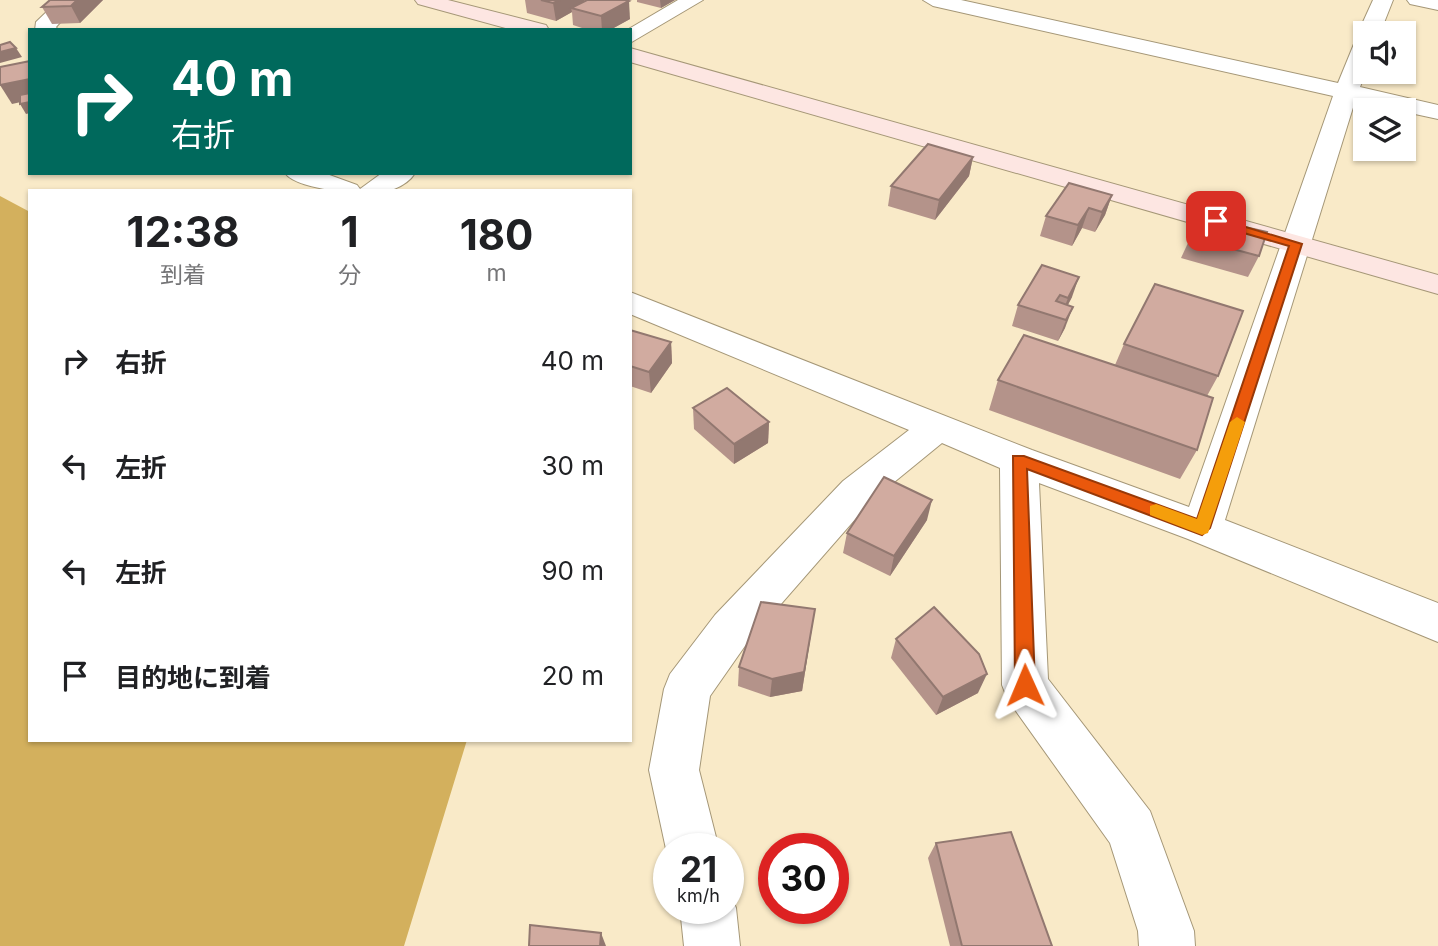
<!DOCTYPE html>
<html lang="ja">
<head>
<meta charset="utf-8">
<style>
	body { margin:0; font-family:Inter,"Noto Sans JP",sans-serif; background:#f6f6f6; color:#202124; height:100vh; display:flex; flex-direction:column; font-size:26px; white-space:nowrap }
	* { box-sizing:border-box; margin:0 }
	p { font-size:23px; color:#757577 }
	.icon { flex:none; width:38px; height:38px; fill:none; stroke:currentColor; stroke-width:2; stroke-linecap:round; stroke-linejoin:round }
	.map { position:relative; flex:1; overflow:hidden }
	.sheet { position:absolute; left:28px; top:189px; width:604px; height:553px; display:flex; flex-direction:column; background:#fff; border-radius:0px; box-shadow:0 2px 5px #0004 }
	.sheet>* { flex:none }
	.banner { position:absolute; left:28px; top:28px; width:604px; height:147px; border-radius:0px; box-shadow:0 2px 5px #0004; background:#00695c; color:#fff; overflow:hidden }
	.buttons { position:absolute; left:1353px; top:21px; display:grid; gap:14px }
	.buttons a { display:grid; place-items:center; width:63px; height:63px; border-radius:0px; background:#fff; box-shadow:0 2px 5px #0004; font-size:35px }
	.speed { position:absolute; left:653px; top:833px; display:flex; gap:14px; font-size:35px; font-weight:700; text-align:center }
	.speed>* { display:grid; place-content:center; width:91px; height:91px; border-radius:50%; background:#fff; box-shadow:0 2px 5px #0004; line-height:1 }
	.speed small { font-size:18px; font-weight:400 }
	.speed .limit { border:10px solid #d22; background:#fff; color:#111 }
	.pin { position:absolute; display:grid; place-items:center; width:60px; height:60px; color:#fff; margin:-30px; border-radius:14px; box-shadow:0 4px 10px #0006 }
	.me { position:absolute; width:77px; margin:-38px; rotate:359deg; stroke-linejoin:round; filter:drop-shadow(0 0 5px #0008) }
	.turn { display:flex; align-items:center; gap:24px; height:147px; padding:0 28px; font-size:32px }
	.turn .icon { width:91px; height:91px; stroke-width:2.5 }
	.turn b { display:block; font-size:49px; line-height:60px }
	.eta { display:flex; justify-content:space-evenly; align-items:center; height:119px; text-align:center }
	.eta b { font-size:42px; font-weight:700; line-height:49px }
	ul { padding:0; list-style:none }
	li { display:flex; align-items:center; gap:21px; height:105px; padding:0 28px }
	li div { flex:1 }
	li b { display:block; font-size:26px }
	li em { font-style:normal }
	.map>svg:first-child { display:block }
</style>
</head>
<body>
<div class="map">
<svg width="1438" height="946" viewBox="0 0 1438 946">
	<rect width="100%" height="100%" fill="#f9eac8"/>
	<polygon fill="#d3b05d" points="0,196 30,212 30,740 467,740 404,946 0,946"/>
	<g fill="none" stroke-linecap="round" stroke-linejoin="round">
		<g stroke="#a59777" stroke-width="2">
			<g id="street">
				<polygon points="59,0 80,0 56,27 58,30 35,30 36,22"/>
				<polygon points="678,0 703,0 630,43 630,30 627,30"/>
				<polygon points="923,0 961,0 1338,83 1354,44 1363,38 1358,33 1373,0 1393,0 1380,33 1365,33 1366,72 1360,87 1438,105 1438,119 1355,101 1225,520 1438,603 1438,642 1188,539 1039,483 1048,679 1150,811 1194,931 1195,946 1139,946 1138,931 1110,843 1008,700 1002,685 1000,468 942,443 871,501 747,643 710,696 699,770 719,849 668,849 668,854 666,849 649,770 664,689 670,674 715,615 843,481 909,430 630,314 630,292 1032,450 1189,507 1333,96 933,6"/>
				<polygon points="1407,0 1438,0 1438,10 1410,4"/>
				<path d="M285,173H324L357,185L360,189L382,173H415C411,180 402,186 394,189C375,197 297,191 285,173Z"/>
				<polygon points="728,889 736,908 740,946 684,946 680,908 728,908"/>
			</g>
		</g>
		<g stroke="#a59777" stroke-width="2">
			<g id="secondary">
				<polygon points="415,0 448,0 546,25 549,30 513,30 418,4"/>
				<polygon points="630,48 1438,275 1438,294 630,62"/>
			</g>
		</g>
		<use href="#street" fill="#fff" fill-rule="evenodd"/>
		<use href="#secondary" fill="#fde6e2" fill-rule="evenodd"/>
	</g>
	<g fill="#b4938a">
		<polygon points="50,0 103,0 80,23 52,24 42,7"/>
		<polygon points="525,0 584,0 585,1 630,19 610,30 588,30 573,25 572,12 556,21 527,13"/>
		<polygon points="637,0 675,0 661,8 637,2"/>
		<polygon points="973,157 969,176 935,220 888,206 891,186"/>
		<polygon points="1112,195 1105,215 1095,232 1082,228 1072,246 1040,236 1046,216"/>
		<polygon points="1200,217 1259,256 1248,277 1181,258"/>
		<polygon points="1042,265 1072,297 1068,305 1065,328 1058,341 1012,326 1018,305"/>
		<polygon points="630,330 671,342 672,363 651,393 630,386"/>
		<polygon points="1124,344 1218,376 1207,396 1197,450 1180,479 989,410 998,380 1115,365"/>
		<polygon points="693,408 769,422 768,443 734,464 694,429"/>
		<polygon points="927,520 890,576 843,553 847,533"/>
		<polygon points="815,609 802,691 770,697 738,686 739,667"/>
		<polygon points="896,639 978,693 936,715 891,658"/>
		<polygon points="936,843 1052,946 950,946 928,858"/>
	</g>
	<g fill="#927870">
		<polygon points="77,0 103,0 80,23 71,6"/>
		<polygon points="560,0 584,0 585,5 571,8 572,12 556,21 553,3"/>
		<polygon points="660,0 675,0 661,8"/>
		<polygon points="629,1 630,19 610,30 602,30 601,16"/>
		<polygon points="16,48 22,57 0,63 0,52"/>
		<polygon points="30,79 30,100 12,104 0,85"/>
		<polygon points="30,102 30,113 26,114 20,104"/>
		<polygon points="973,157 969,176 935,220 939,200"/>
		<polygon points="1112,195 1105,215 1095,232 1102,212"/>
		<polygon points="1089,208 1082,228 1072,246 1078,225"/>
		<polygon points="1079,277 1072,297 1060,319 1068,298"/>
		<polygon points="1073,307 1065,328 1058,341 1066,320"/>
		<polygon points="671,342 672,363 651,393 649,372"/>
		<polygon points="769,422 768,443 734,464 734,444"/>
		<polygon points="932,500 927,520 890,576 894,556"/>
		<polygon points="815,609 802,691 770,697 772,679"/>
		<polygon points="987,674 978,693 936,715 943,697"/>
		<polygon points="601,933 606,946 600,946"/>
	</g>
	<g fill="#d1aba0" stroke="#927870" stroke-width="2">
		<polygon points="50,0 77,0 71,6 42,7"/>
		<polygon points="541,0 560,0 553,3"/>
		<polygon points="587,0 625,0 629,1 601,16 571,8"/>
		<polygon points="10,42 16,48 0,52 0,45"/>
		<polygon points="30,61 30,79 0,85 0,67"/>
		<polygon points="30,93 30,102 20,104 20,95"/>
		<polygon points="928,144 973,157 939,200 891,186"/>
		<polygon points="1069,183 1112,195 1102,212 1089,208 1078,225 1046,216"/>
		<polygon points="1200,217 1267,232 1259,256 1191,238"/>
		<polygon points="1042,265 1079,277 1068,298 1060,295 1056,301 1073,307 1066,320 1018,305"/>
		<polygon points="1155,284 1243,311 1218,376 1124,344"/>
		<polygon points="630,330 671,342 649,372 630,366"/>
		<polygon points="1024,335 1213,398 1197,450 998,380"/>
		<polygon points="727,388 769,422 734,444 693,408"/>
		<polygon points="884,477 932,500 894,556 847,533"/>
		<polygon points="761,602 815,609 804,672 772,679 739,667"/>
		<polygon points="934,607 979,654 987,674 943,697 896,639"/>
		<polygon points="1011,832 1052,946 962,946 936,843"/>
		<polygon points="530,925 601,933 600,946 529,946"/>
	</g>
	<polygon fill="#ea580c" stroke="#983908" stroke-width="2" points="1216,218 1302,244 1210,528 1202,535 1027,469 1035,685 1032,691 1025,694 1018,691 1015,685 1013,456 1024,456 1197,519 1289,246 1212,224 1210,221"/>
	<polygon fill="#f59e0b" points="1237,417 1245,422 1208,533 1202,535 1150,515 1150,506 1156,504 1197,519 1230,422"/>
</svg>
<div class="buttons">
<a><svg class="icon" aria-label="sound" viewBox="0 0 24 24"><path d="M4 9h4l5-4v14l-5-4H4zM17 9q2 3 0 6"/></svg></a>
<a><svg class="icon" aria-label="layers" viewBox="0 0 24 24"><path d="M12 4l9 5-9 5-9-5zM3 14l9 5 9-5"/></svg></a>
</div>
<div class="speed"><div>21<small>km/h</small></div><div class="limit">30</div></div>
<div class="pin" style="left:1216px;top:221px;background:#d93025"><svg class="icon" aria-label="arrive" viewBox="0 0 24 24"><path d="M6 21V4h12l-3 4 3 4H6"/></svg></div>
<svg class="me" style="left:1025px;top:685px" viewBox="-20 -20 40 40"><path d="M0-17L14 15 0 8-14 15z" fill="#ea580c" stroke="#fff" stroke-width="4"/></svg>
<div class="banner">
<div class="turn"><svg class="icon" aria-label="right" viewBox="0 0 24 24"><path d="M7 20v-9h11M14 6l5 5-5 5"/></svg><div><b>40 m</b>右折</div></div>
</div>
<section class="sheet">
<div class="eta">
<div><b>12:38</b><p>到着</p></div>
<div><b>1</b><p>分</p></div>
<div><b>180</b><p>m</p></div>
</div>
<ul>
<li><svg class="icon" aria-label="right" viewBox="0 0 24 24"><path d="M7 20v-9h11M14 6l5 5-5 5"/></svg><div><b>右折</b></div><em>40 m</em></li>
<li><svg class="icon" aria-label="left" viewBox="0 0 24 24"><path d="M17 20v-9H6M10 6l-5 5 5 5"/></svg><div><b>左折</b></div><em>30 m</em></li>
<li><svg class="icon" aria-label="left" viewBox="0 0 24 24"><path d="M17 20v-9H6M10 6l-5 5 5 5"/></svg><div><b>左折</b></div><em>90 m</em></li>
<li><svg class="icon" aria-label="arrive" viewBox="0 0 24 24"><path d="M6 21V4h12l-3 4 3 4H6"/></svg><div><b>目的地に到着</b></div><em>20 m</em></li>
</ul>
</section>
</div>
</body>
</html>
